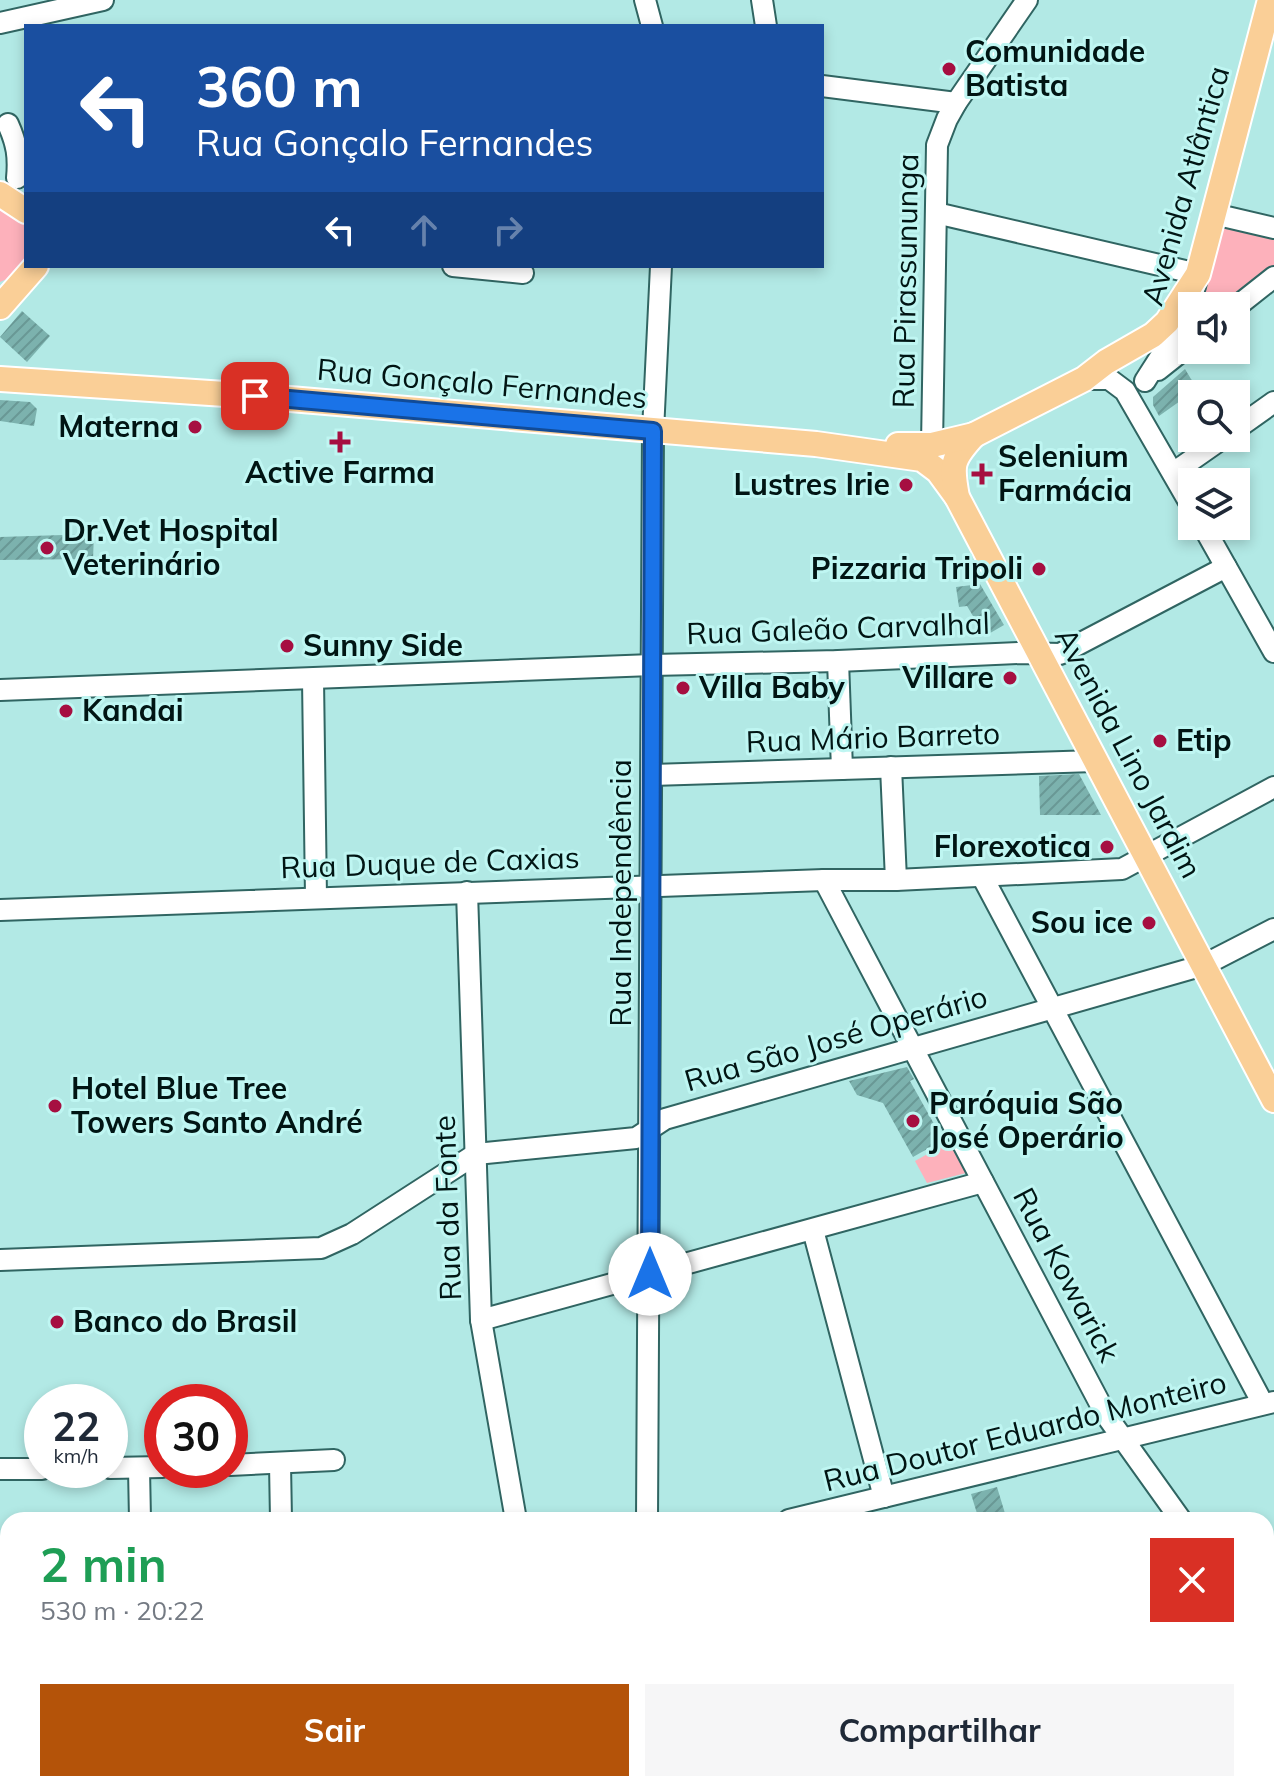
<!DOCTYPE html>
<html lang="pt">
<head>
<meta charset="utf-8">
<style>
	body { margin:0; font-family:Mulish,sans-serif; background:#f6f6f7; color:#1f2937; height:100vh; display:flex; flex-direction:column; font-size:30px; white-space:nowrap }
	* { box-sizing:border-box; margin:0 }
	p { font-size:26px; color:#747a83 }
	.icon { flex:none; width:44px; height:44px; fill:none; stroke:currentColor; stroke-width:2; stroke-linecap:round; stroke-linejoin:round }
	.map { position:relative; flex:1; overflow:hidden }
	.details { position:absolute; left:0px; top:1512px; width:1274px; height:280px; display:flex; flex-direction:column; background:#fff; border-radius:24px 24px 0 0; box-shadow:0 4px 12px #0003 }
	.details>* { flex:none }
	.guide { position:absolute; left:24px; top:24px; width:800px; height:244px; border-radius:0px; box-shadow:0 4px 12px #0003; background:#1a4fa0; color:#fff; overflow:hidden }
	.buttons { position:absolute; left:1178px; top:292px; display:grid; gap:16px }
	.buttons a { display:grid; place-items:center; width:72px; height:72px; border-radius:0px; background:#fff; box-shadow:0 4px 12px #0003; font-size:40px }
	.speed { position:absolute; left:24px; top:1384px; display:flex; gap:16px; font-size:40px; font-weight:700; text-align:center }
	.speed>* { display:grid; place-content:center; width:104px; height:104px; border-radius:50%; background:#fff; box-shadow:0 4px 12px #0003; line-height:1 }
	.speed small { font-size:20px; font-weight:400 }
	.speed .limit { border:12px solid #d22; background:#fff; color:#111 }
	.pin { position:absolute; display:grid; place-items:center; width:68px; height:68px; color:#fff; margin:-34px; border-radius:16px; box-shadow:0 4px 12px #0006 }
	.me { position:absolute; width:88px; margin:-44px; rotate:0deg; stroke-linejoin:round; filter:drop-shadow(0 0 6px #0008) }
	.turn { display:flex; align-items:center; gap:28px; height:168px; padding:0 40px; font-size:36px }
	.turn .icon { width:104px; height:104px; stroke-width:2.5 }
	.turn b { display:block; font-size:56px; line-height:68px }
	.lanes { display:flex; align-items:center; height:76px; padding:0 40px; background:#0003; justify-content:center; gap:40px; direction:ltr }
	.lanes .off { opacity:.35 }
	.round { display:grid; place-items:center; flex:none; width:84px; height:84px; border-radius:0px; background:#f6f6f7 }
	.head { display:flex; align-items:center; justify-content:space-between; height:136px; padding:0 40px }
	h1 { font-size:48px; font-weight:700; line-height:60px; color:#1e9e55 }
	.action { display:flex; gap:16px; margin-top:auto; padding:16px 40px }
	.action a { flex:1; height:92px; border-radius:0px; background:#b45309; color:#fff; font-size:32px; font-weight:700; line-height:92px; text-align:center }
	.action a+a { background:#f6f6f7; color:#1f2937 }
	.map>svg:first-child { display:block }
</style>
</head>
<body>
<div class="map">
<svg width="1274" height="1792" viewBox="0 0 1274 1792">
	<defs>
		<pattern id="building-hatch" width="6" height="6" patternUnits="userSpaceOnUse" patternTransform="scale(2)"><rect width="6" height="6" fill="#7cb2ae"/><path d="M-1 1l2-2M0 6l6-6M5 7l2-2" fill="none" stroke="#699895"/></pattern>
	</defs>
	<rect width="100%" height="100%" fill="#b2e9e5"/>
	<g fill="#fdb1bb">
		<polygon points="0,205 26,225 26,262 14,276 0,282"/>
		<path d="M1224,226L1274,235V267L1216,306H1204C1198,290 1216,247 1221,228Z"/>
		<polygon points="949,1142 966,1173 927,1183 915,1161"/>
	</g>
	<g fill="url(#building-hatch)">
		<polygon points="22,311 50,336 27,362 0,337"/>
		<polygon points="1185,369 1197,389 1159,416 1153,405 1153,397"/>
		<polygon points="0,400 30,402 37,409 34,426 0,421"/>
		<polygon points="94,534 93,559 0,560 0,537"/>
		<polygon points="980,584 1004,625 985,636 967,606 959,607 956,587"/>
		<polygon points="1079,774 1101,815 1040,815 1039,776"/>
		<polygon points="907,1067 914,1079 910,1081 943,1140 913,1157 883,1103 857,1095 849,1081"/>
		<polygon points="997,1487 1007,1520 979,1520 971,1494"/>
	</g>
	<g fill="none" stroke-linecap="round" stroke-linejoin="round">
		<g stroke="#306562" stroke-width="24">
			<g id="minor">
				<polyline points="645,0 652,26"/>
				<polyline points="762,0 766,26"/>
				<polyline points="0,23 103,0"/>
				<polyline points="822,86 956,103"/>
				<path d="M8,124C17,144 19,157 17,178"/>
				<path d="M936,213L1198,274C1190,315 1167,346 1145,381"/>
				<polyline points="1214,214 1274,228"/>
				<polyline points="453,266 523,273"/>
				<polyline points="1236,307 1274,277"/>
				<polyline points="1158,370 1192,343"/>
				<polyline points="1084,379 1109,379 1125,391 1192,507"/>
				<polyline points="1236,429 1274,402"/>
				<polyline points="932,445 937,145 947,119 956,103 1027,0"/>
				<polyline points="1173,473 1223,438"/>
				<polyline points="1203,526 1274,652"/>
				<polyline points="838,661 842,769"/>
				<polyline points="313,679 316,897"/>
				<polyline points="0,690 652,665 838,661 1019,653 1060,654 1226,567"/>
				<polyline points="891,767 896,880"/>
				<polyline points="652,775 1095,761"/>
				<polyline points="982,876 1263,1404"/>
				<polyline points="824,880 1106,1415 1181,1520"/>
				<polyline points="467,892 481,1320 516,1520"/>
				<polyline points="0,910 824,880 896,880 1122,869 1274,787"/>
				<polyline points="813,1230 884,1497"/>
				<polyline points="0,1260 321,1248 352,1234 476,1154 636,1138 665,1119 1204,965 1274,929"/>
				<polyline points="481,1320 983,1182"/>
				<polyline points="280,1464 281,1520"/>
				<polyline points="230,1465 334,1460"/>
				<polyline points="110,1468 162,1467"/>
				<polyline points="139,1468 140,1520"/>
				<polyline points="0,1469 42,1469"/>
				<polyline points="647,1520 653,431 661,266"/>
				<polyline points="789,1520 1274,1402"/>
				<polyline points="1266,1636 1274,1647"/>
				<polyline points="1266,1770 1274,1763"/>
				<polyline points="583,1784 590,1792"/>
				<polyline points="958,1784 970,1792"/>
				<polyline points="48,1792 57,1784"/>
				<polyline points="351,1792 361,1784"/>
				<polyline points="793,1792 798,1784"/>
				<polyline points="1243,1792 1251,1784"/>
			</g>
		</g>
		<g stroke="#fff" stroke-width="28">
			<g id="major">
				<polyline points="0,194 26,211"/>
				<polyline points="0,307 36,266"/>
				<polyline points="0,379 255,396 816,444 922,459 938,471 957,497"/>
				<path d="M974,435C951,460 951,465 957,497L1274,1100"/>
				<polyline points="898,445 932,445 974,435 1084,379 1106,362 1153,335 1167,322 1198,274 1270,0"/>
				<polyline points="0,1786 2,1792"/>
			</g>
		</g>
		<use href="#minor" stroke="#fff" stroke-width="20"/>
		<use href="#major" stroke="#facf97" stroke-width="24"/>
	</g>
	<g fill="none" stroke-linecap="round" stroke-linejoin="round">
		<g stroke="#114b97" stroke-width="20">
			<polyline id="route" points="255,396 653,431 650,1274"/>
		</g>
		<use href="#route" stroke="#1a73e8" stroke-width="14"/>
	</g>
	<g fill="#a60f41" stroke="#bff6f2" stroke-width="3">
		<circle cx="949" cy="69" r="8"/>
		<circle cx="195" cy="427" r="8"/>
		<path d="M336 430h8v8h8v8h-8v8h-8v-8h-8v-8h8z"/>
		<path d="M978 462h8v8h8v8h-8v8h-8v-8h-8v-8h8z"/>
		<circle cx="906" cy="485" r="8"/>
		<circle cx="47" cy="548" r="8"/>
		<circle cx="1039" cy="569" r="8"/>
		<circle cx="287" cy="646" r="8"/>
		<circle cx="1010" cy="678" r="8"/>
		<circle cx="683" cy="688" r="8"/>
		<circle cx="66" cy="711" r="8"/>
		<circle cx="1160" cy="741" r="8"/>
		<circle cx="1107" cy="847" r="8"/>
		<circle cx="1149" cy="923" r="8"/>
		<circle cx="55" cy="1106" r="8"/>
		<circle cx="913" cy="1121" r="8"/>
		<circle cx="57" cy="1322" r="8"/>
	</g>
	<g text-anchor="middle" stroke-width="6" stroke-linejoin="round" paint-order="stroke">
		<g font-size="30" font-weight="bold" fill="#011514" stroke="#bff6f2" text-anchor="start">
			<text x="965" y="62">Comunidade<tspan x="965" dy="34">Batista</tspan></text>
			<text x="179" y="437" text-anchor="end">Materna</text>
			<text x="998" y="467">Selenium<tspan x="998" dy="34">Farmácia</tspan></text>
			<text x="340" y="483" text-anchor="middle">Active Farma</text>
			<text x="890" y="495" text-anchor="end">Lustres Irie</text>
			<text x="63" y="541">Dr.Vet Hospital<tspan x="63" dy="34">Veterinário</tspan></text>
			<text x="1023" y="579" text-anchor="end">Pizzaria Tripoli</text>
			<text x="303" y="656">Sunny Side</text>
			<text x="994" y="688" text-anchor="end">Villare</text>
			<text x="699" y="698">Villa Baby</text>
			<text x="82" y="721">Kandai</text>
			<text x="1176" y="751">Etip</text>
			<text x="1091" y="857" text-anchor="end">Florexotica</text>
			<text x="1133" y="933" text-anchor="end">Sou ice</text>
			<text x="71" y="1099">Hotel Blue Tree<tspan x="71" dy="34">Towers Santo André</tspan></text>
			<text x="929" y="1114">Paróquia São<tspan x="929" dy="34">José Operário</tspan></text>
			<text x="73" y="1332">Banco do Brasil</text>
		</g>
		<g font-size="30" fill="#011514" stroke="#bff6f2">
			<text transform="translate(1186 186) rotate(-74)" y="10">Avenida Atlântica</text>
			<text transform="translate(906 281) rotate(-89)" y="10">Rua Pirassununga</text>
			<text transform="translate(482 384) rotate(5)" y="10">Rua Gonçalo Fernandes</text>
			<text transform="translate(838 629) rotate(-2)" y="10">Rua Galeão Carvalhal</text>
			<text transform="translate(873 738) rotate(-2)" y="10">Rua Mário Barreto</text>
			<text transform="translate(1128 753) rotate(62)" y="10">Avenida Lino Jardim</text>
			<text transform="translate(430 863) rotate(-2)" y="10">Rua Duque de Caxias</text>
			<text transform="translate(621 893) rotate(-90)" y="10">Rua Independência</text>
			<text transform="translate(836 1039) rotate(-16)" y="10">Rua São José Operário</text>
			<text transform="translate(448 1208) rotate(-92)" y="10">Rua da Fonte</text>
			<text transform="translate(1066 1275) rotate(62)" y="10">Rua Kowarick</text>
			<text transform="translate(1025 1432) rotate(-14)" y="10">Rua Doutor Eduardo Monteiro</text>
		</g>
	</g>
</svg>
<div class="buttons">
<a><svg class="icon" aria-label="sound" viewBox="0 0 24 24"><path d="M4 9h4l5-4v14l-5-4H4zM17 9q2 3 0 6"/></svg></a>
<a><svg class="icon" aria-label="search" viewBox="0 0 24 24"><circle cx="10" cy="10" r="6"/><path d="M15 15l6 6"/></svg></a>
<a><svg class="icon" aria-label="layers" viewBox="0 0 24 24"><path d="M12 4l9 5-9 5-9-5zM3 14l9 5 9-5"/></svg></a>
</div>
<div class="speed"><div>22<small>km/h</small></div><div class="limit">30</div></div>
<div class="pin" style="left:255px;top:396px;background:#d93025"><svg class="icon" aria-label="arrive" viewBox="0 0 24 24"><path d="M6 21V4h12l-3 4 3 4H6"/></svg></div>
<svg class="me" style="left:650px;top:1274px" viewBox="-20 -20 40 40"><circle r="19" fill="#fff"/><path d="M0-13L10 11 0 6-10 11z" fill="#1a73e8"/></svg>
<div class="guide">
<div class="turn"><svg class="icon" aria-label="left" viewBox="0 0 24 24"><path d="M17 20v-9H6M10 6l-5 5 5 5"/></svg><div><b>360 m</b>Rua Gonçalo Fernandes</div></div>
<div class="lanes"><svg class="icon" aria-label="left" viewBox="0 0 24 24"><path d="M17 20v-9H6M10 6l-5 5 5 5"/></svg><svg class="icon off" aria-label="ahead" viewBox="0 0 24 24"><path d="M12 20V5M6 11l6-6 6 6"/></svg><svg class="icon off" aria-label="right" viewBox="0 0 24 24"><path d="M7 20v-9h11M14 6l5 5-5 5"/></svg></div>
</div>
<section class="details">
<div class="head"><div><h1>2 min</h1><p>530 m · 20:22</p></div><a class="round" style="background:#d93025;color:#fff"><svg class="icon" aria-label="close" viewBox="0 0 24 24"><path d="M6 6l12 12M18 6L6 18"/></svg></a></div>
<div class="action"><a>Sair</a><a>Compartilhar</a></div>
</section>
</div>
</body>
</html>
